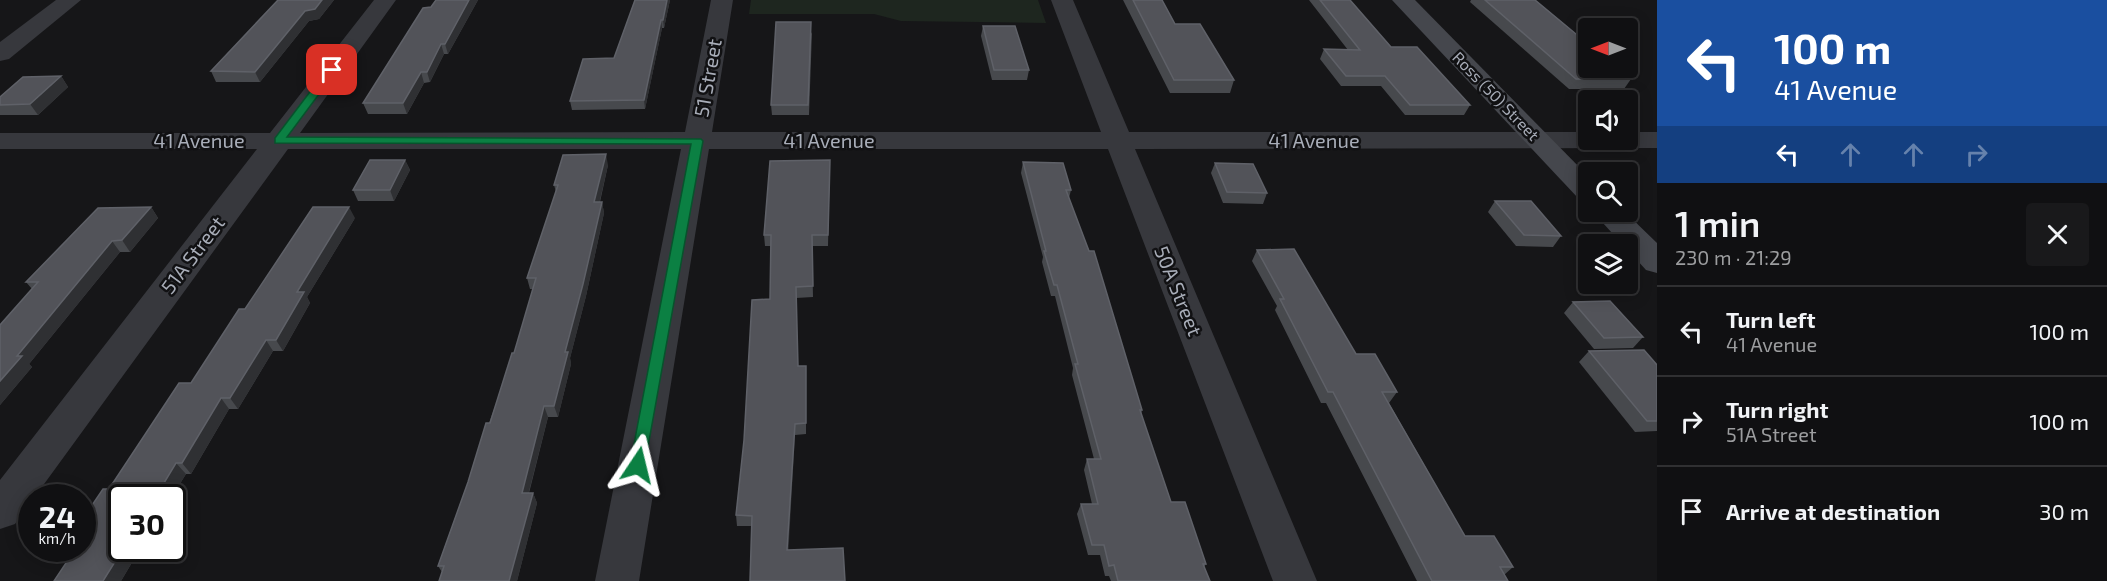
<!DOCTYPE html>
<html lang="en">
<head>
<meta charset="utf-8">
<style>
	body { margin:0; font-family:"Exo 2",sans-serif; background:#19191b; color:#f1f3f6; height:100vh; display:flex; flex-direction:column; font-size:22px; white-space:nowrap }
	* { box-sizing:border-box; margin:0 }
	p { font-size:20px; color:#9c9d9f }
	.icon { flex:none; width:33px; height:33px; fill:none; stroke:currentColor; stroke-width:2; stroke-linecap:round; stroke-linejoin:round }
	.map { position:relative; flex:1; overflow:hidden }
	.sheet { display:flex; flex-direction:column; background:#101012; width:450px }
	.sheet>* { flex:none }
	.hud { background:#1a4fa0; color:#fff; overflow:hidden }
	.needle { width:39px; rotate:270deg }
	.fabs { position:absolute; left:1578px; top:18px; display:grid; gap:12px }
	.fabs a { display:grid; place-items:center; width:60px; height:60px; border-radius:6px; background:#101012; box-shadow:0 3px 15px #0003,0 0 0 2px #303032; font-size:30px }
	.speed { position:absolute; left:18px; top:484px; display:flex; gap:12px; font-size:30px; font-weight:700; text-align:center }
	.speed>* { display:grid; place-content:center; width:78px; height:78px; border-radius:50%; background:#101012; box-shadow:0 3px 15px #0003,0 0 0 2px #303032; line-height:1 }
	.speed small { font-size:15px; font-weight:400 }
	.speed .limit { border:3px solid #111; border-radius:9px; background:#fff; color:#111 }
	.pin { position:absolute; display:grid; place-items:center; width:51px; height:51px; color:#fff; margin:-26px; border-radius:12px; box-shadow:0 3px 9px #0006 }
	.me { position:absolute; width:66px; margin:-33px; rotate:10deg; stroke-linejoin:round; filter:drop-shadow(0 0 4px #0008) }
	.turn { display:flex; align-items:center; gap:21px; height:126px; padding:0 18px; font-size:27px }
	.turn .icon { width:78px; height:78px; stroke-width:2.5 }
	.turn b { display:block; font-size:42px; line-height:51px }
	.lanes { display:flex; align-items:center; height:57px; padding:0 18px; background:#0003; justify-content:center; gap:30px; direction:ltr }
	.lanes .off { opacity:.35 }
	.round { display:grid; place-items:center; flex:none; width:63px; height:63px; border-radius:6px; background:#19191b }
	.headline { display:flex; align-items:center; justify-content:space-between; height:102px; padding:0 18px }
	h1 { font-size:36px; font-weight:600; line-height:45px }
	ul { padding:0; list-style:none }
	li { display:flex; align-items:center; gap:18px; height:90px; padding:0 18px; border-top:2px solid #303032 }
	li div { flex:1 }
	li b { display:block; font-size:22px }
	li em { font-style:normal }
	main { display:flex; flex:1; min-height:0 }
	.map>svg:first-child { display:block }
</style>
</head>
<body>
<main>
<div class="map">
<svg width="1657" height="581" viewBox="0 0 1657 581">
	<rect width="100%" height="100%" fill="#161618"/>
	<polygon fill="#1e261f" points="751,0 1038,0 1046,23 901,21 874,14 749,14"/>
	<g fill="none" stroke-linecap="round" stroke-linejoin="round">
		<g fill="#37383d" fill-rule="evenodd">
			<polygon points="56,0 81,0 9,59 0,61 0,42"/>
			<polygon points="374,0 396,0 300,133 685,132 711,0 733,0 712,132 1101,132 1051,0 1073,0 1129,132 1588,132 1588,140 1628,140 1628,132 1657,132 1657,148 1135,149 1317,581 1273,581 1108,149 709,149 639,581 595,581 681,149 288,149 15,524 0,529 0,480 257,149 0,149 0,133 270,133"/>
		</g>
		<g fill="#45474d" fill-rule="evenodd">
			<polygon points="1392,0 1415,0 1588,176 1588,201 1578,198"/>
			<polygon points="1593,212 1625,212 1657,243 1657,273 1646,270 1628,250 1628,244 1622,244"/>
		</g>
	</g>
	<g fill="#47494d">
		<polygon points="278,0 334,0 319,19 309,21 260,82 216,82 211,71"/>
		<polygon points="436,0 478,0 448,54 444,54 430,82 424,83 407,114 368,114 363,103"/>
		<polygon points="635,0 670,0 664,28 662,28 645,109 572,110 570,101 614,58"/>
		<polygon points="1123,0 1162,0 1175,24 1234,80 1230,93 1170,93"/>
		<polygon points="1309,0 1350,0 1391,47 1470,105 1464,115 1405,115 1381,86 1341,86 1320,59 1324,49 1348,50"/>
		<polygon points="1471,0 1535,0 1631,79 1624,89 1569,89 1470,2"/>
		<polygon points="983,26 1029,70 1027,80 992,80 981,36"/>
		<polygon points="812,32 809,115 772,115 771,105"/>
		<polygon points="61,76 68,87 38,115 0,115 0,97"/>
		<polygon points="405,160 410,170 394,201 358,201 353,190"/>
		<polygon points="830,160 828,246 812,246 813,297 796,298 798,366 806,366 806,434 795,435 750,581 752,526 737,526 736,515 770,299 771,246 765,246 764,235"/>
		<polygon points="1023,162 1071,190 1069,198 1142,410 1141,414 1171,502 1206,564 1204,567 1210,581 1111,581 1109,576 1105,576 1100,555 1088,555 1077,514 1081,504 1092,504 1084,470 1087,459 1094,459 1072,375 1073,368 1055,296 1051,296 1042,262 1043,257 1021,173"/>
		<polygon points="1215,163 1267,193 1263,204 1223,203 1211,173"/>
		<polygon points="608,165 600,202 602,202 604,213 586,296 570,358 571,364 558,417 548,417 529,493 533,493 537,503 517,581 439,581 442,572 438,566 514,353 533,289 530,289 527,278 556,192 554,185"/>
		<polygon points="1495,201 1561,236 1553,247 1516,246 1488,212"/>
		<polygon points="151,207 158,218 130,252 120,252 29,364 32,367 0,405 0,325 32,289 26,282"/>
		<polygon points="355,218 307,297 310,303 283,351 273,351 238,409 229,409 191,474 186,474 171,498 122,498 122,549 140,549 121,581 54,581 70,558 62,551 191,383 245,309"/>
		<polygon points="1257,250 1356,354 1397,392 1389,403 1465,536 1513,567 1504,575 1508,581 1417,581 1326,403 1321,403 1275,310 1277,306 1252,261"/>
		<polygon points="1573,302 1643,337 1633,348 1594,349 1564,313"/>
		<polygon points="1589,351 1657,365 1657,431 1635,432 1579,362"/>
	</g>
	<g fill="#2f3033">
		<polygon points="322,0 334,0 319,19 309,21 260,82 255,72 305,11"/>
		<polygon points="469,0 478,0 448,54 445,44"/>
		<polygon points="667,0 670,0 664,28 663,20"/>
		<polygon points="661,20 662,28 645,109 644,100"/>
		<polygon points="441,44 444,54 430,82 427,72"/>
		<polygon points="421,72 424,83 407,114 403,103"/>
		<polygon points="61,76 68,87 38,115 30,104"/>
		<polygon points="606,154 608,165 597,213 594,202"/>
		<polygon points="405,160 410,170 394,201 390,190"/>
		<polygon points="602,202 604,213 586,296 570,358 571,364 558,417 554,406 565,352"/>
		<polygon points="151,207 158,218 130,252 122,240"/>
		<polygon points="349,207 355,218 307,297 310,303 283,351 276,340 297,292"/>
		<polygon points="112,241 120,252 29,364 32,367 0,405 0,381 17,356"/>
		<polygon points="266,340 273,351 238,409 230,398"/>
		<polygon points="221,398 229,409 191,474 182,463"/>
		<polygon points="544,406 548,417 526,503 522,493"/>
		<polygon points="795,424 795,435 788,560 787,550"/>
		<polygon points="176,463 186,474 171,498 155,498"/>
		<polygon points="533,493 537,503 517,581 509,581"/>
		<polygon points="123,549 140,549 121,581 103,581"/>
	</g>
	<g fill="#525359" stroke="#5f6168" stroke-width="1.5">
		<polygon points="278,0 322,0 315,9 305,11 255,72 211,71"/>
		<polygon points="436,0 469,0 445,44 441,44 427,72 421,72 403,103 363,103 423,8 431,7"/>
		<polygon points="635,0 667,0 663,20 661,20 644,100 570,101 583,59 614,58"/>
		<polygon points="1133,0 1162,0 1175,24 1200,24 1234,80 1174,80"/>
		<polygon points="1320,0 1350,0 1391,47 1417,47 1470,105 1410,105 1385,76 1346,76 1324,49 1360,50"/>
		<polygon points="1485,0 1535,0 1588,44 1588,68 1617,68 1631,79 1576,79"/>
		<polygon points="776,22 811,22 808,105 771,105"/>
		<polygon points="983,26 1015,26 1029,70 994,70"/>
		<polygon points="61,76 30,104 0,105 0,97 23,77"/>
		<polygon points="606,154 594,202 602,202 583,284 565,352 568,352 554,406 544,406 522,493 533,493 509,581 439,581 444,566 438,566 468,482 486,423 490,423 512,353 514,353 536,278 527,278 558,185 554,185 563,155"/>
		<polygon points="370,160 405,160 390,190 353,190"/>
		<polygon points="830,160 828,235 812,235 813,286 796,287 798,366 806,366 806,423 795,424 787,550 843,548 845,581 750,581 752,516 736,515 744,440 752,300 770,299 771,235 764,235 770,161"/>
		<polygon points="1023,162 1063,163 1071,190 1066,190 1089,251 1094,251 1142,410 1140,410 1171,502 1185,502 1206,564 1203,564 1210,581 1118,581 1114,565 1109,566 1104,545 1092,545 1081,504 1098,504 1087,459 1101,459 1075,364 1078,364 1057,285 1054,285 1044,251 1046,251"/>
		<polygon points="1215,163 1253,164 1267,193 1227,192"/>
		<polygon points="1495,201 1531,201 1561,236 1524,235"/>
		<polygon points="151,207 122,240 112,241 17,356 22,356 0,381 0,325 38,282 26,282 98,208"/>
		<polygon points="313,207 349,207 297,292 304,292 276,340 266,340 230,398 221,398 182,463 176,463 155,498 122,498 122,549 123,549 103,581 54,581 74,551 62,551 63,549 82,549 82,520 103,489 109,489 179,383 191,383 239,309 245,309"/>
		<polygon points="1294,249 1356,354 1375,354 1397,392 1382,392 1465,536 1494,536 1513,567 1500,567 1508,581 1432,581 1333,392 1328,392 1280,299 1284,299 1257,250"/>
		<polygon points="1610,301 1643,337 1604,338 1573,302"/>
		<polygon points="1644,350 1657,365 1657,421 1647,421 1589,351"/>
	</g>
	<polygon fill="#0b8043" stroke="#07532c" stroke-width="1.5" points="332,67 337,70 287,137 701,139 703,141 644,469 638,471 633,469 630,465 691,144 275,143 275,138 328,68"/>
	<g text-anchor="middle" stroke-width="5" stroke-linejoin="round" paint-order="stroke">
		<g font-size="16" fill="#a8adb8" stroke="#111113">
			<text transform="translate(1496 96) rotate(46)" y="6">Ross (50) Street</text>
		</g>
		<g font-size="20" fill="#a8adb8" stroke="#111113">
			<text transform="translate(708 78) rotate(-80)" y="7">51 Street</text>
			<text x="199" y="148">41 Avenue</text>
			<text x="829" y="148">41 Avenue</text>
			<text x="1314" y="148">41 Avenue</text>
			<text transform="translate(193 255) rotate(-53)" y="7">51A Street</text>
			<text transform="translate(1178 291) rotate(68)" y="7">50A Street</text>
		</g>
	</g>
</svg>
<div class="fabs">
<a><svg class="needle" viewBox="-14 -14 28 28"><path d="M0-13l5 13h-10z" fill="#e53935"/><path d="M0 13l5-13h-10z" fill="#9c9d9f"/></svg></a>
<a><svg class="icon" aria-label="sound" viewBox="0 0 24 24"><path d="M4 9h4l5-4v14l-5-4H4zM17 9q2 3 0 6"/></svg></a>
<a><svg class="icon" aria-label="search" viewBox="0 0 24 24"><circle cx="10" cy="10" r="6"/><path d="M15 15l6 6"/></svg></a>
<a><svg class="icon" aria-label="layers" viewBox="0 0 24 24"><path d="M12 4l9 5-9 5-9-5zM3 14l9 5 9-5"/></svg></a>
</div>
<div class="speed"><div>24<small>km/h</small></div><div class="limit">30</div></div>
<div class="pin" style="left:332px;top:70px;background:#d93025"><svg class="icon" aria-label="arrive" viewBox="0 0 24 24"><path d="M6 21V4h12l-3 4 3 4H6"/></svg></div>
<svg class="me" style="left:638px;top:465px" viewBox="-20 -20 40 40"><path d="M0-17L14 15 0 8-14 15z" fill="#0b8043" stroke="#fff" stroke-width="4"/></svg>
</div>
<section class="sheet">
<div class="hud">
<div class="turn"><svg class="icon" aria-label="left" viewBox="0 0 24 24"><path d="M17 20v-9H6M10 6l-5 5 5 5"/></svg><div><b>100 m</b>41 Avenue</div></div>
<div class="lanes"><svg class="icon" aria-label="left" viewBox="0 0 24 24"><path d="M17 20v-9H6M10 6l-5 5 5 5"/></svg><svg class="icon off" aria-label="ahead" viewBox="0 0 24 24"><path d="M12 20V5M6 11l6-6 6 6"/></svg><svg class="icon off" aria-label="ahead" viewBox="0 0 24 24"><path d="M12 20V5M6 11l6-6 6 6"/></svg><svg class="icon off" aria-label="right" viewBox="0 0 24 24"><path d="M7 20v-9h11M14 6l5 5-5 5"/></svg></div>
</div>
<div class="headline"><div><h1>1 min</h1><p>230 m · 21:29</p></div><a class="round"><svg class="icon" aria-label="close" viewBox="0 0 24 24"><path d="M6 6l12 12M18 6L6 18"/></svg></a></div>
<ul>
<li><svg class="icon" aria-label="left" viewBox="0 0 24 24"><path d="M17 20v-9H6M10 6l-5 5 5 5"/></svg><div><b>Turn left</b><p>41 Avenue</p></div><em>100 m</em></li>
<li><svg class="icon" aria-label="right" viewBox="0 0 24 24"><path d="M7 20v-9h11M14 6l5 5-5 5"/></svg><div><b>Turn right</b><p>51A Street</p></div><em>100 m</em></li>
<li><svg class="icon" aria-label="arrive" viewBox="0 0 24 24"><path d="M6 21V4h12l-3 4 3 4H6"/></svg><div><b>Arrive at destination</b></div><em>30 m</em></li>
</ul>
</section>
</main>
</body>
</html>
